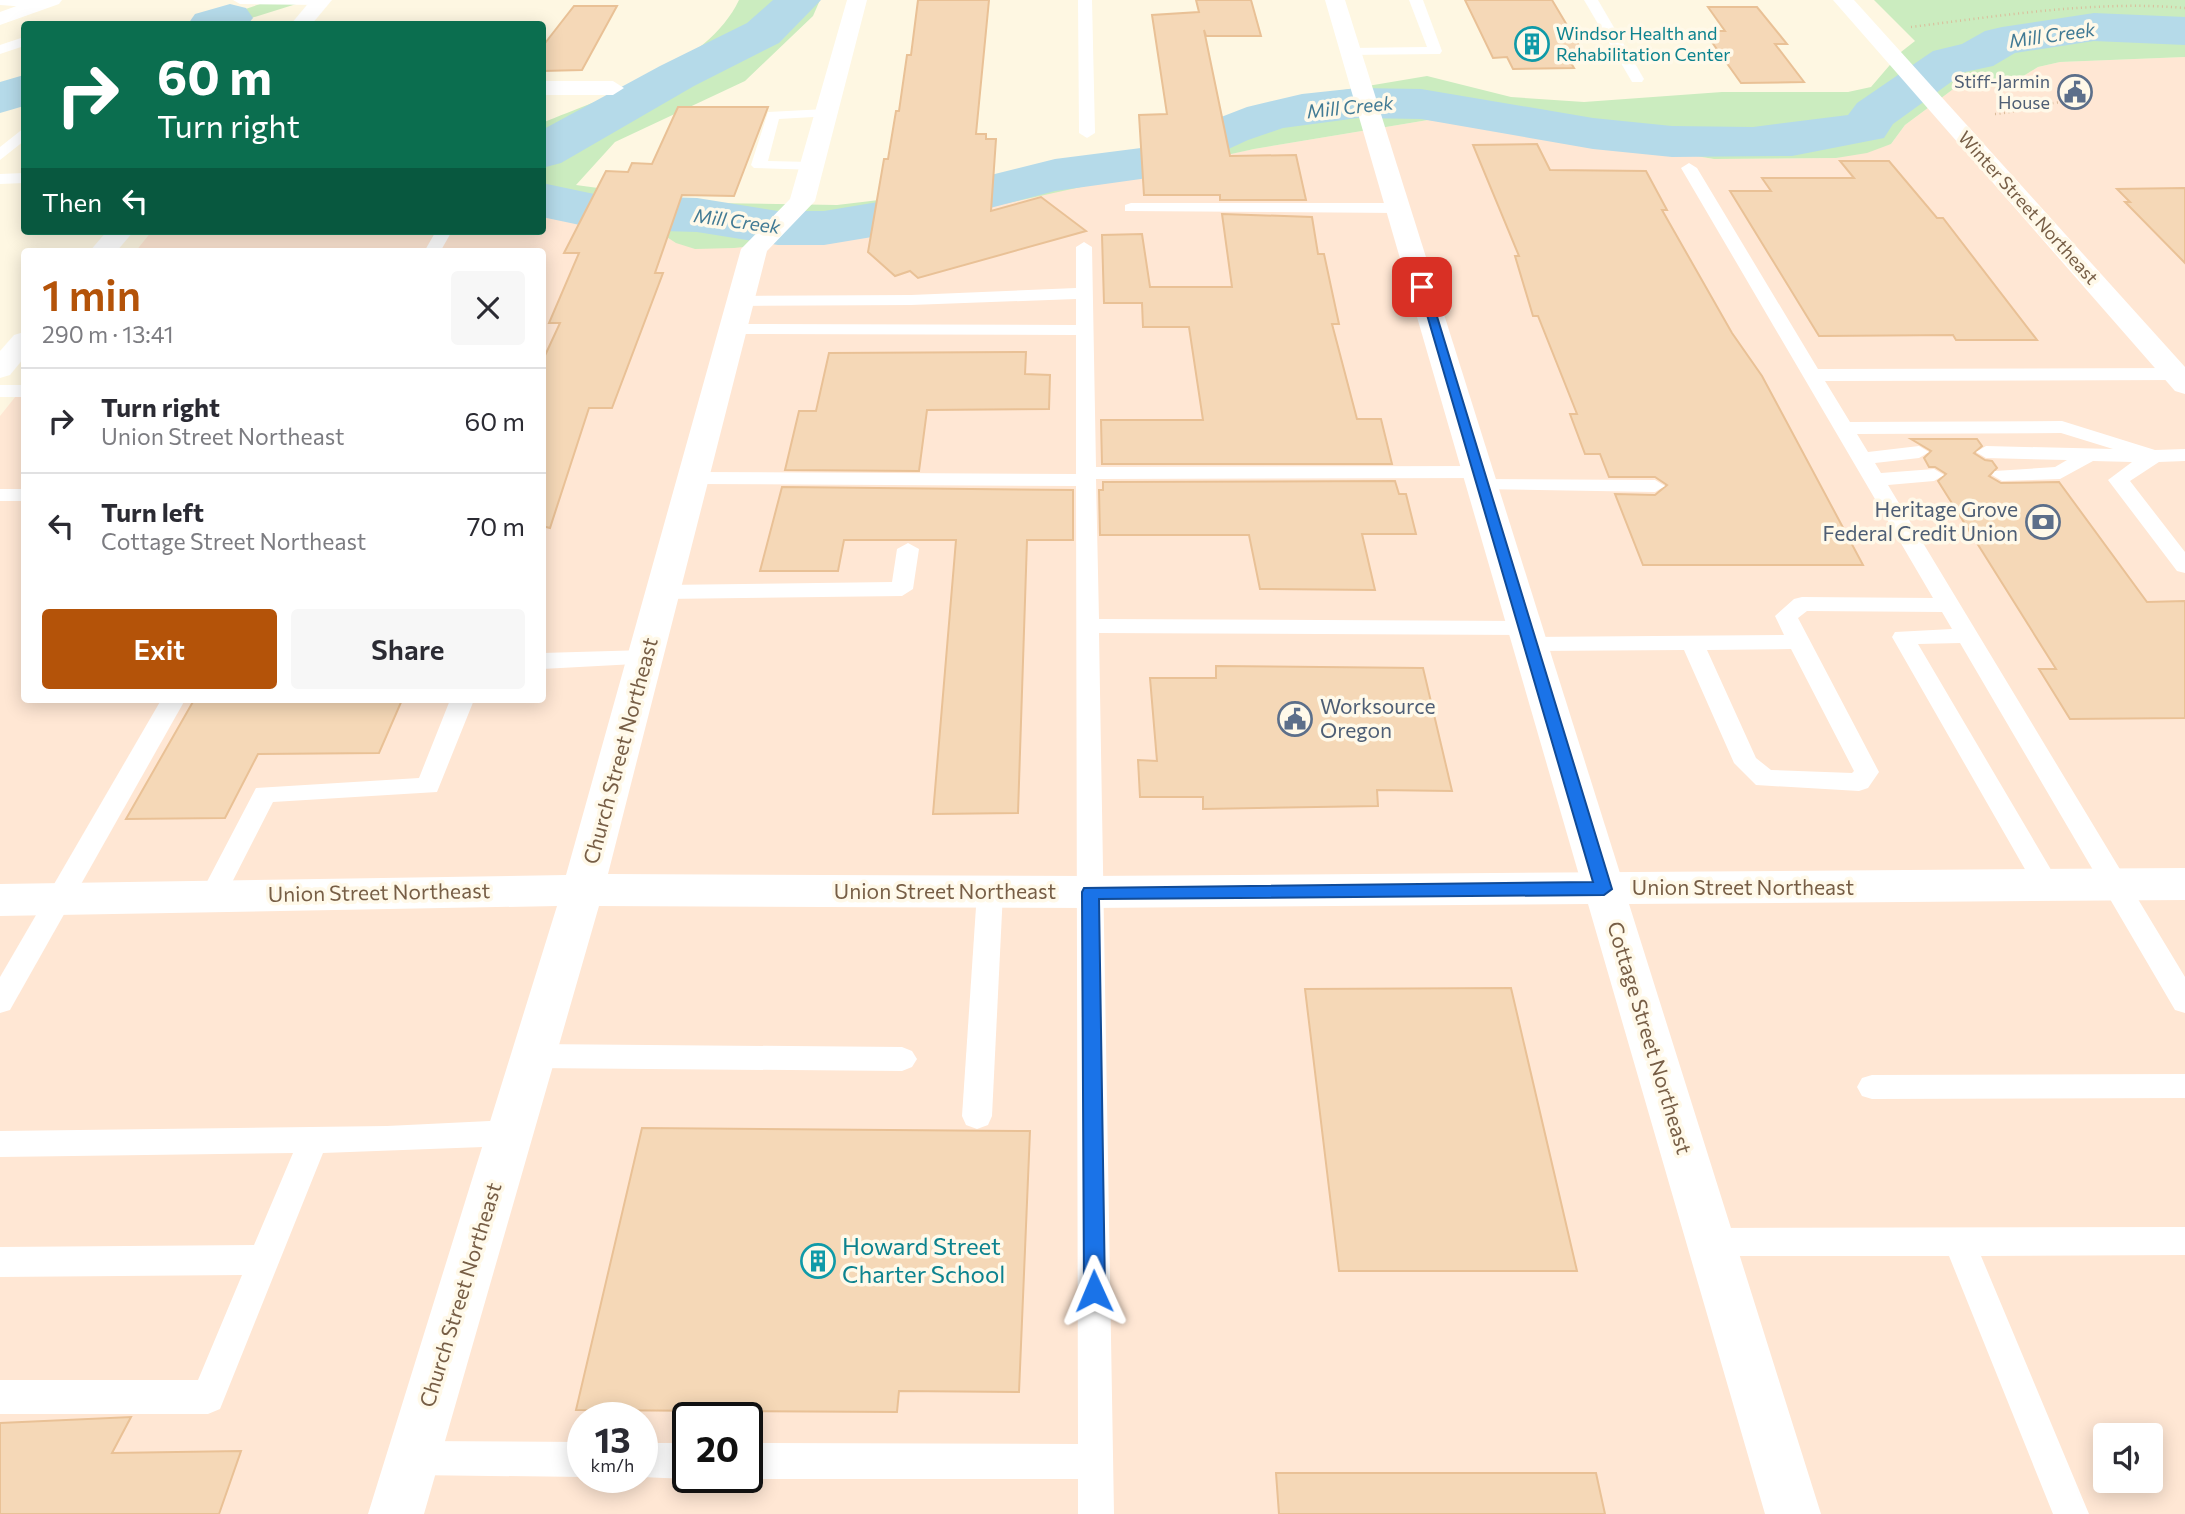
<!DOCTYPE html>
<html lang="en">
<head>
<meta charset="utf-8">
<style>
	body { margin:0; font-family:Commissioner,sans-serif; background:#f7f7f7; color:#2b2b33; height:100vh; display:flex; flex-direction:column; font-size:26px; white-space:nowrap }
	* { box-sizing:border-box; margin:0 }
	p { font-size:23px; color:#7c7c81 }
	.icon { flex:none; width:38px; height:38px; fill:none; stroke:currentColor; stroke-width:2; stroke-linecap:round; stroke-linejoin:round }
	.map { position:relative; flex:1; overflow:hidden }
	.side { position:absolute; left:21px; top:248px; width:525px; height:455px; display:flex; flex-direction:column; background:#fff; border-radius:7px; box-shadow:0 4px 18px #0003 }
	.side>* { flex:none }
	.top-card { position:absolute; left:21px; top:21px; width:525px; height:214px; border-radius:7px; box-shadow:0 4px 18px #0003; background:#0b6e4f; color:#fff; overflow:hidden }
	.tools { position:absolute; left:2093px; top:1423px; display:grid; gap:14px }
	.tools a { display:grid; place-items:center; width:70px; height:70px; border-radius:7px; background:#fff; box-shadow:0 4px 18px #0003; font-size:35px }
	.speed { position:absolute; left:567px; top:1402px; display:flex; gap:14px; font-size:35px; font-weight:700; text-align:center }
	.speed>* { display:grid; place-content:center; width:91px; height:91px; border-radius:50%; background:#fff; box-shadow:0 4px 18px #0003; line-height:1 }
	.speed small { font-size:18px; font-weight:400 }
	.speed .limit { border:4px solid #111; border-radius:10px; background:#fff; color:#111 }
	.pin { position:absolute; display:grid; place-items:center; width:60px; height:60px; color:#fff; margin:-30px; border-radius:14px; box-shadow:0 4px 10px #0006 }
	.me { position:absolute; width:77px; margin:-38px; rotate:359deg; stroke-linejoin:round; filter:drop-shadow(0 0 5px #0008) }
	.turn { display:flex; align-items:center; gap:24px; height:147px; padding:0 21px; font-size:32px }
	.turn .icon { width:91px; height:91px; stroke-width:2.5 }
	.turn b { display:block; font-size:49px; line-height:60px }
	.then { display:flex; align-items:center; height:66px; padding:0 21px; background:#0003; gap:14px; font-size:26px }
	.round { display:grid; place-items:center; flex:none; width:74px; height:74px; border-radius:7px; background:#f7f7f7 }
	.overview { display:flex; align-items:center; justify-content:space-between; height:119px; padding:0 21px }
	h1 { font-size:42px; font-weight:600; line-height:52px; color:#b45309 }
	.action { display:flex; gap:14px; margin-top:auto; padding:14px 21px }
	.action a { flex:1; height:80px; border-radius:7px; background:#b45309; color:#fff; font-size:28px; font-weight:600; line-height:80px; text-align:center }
	.action a+a { background:#f7f7f7; color:#2b2b33 }
	ul { padding:0; list-style:none }
	li { display:flex; align-items:center; gap:21px; height:105px; padding:0 21px; border-top:2px solid #e1e1e2 }
	li div { flex:1 }
	li b { display:block; font-size:26px }
	li em { font-style:normal }
	.map>svg:first-child { display:block }
</style>
</head>
<body>
<div class="map">
<svg width="2185" height="1514" viewBox="0 0 2185 1514">
	<rect width="100%" height="100%" fill="#fef7e2"/>
	<path fill="#ffe7d4" fill-rule="evenodd" d="M2185,57V1514H0V416L24,386V700H542V252H135L152,231H542L543,209L653,228L1148,171L1254,149L1428,120L1611,142L1714,159L1835,158L1891,144L1905,125L1952,90L2015,81L2038,67L2060,62ZM583,1418H642V1477H583ZM688,1418H747V1477H688ZM2105,1435H2151V1480H2105Z"/>
	<g fill="#cbecbf">
		<polygon points="272,0 309,0 232,24 201,24"/>
		<path d="M739,0H820L813,16L745,81L615,142L576,185L709,203L837,205L896,198L1158,145L1314,95L1427,76L1511,97L1584,102L1722,92H1848L1871,87L1901,52L1915,41L1874,0H2185V57L2060,62L2038,67L2015,81L1952,90L1905,125L1891,144L1867,153L1836,158L1714,159L1611,142L1428,120L1254,149L867,234L734,248L695,249L676,243L653,228L543,209L542,123C607,96 707,67 739,0Z"/>
	</g>
	<g fill="none" stroke-linecap="round" stroke-linejoin="round">
		<g fill="#b5dae9" fill-rule="evenodd">
			<polygon points="773,0 821,0 779,43 694,86 561,163 542,168 542,130 660,66 747,23"/>
			<polygon points="230,4 246,8 253,18 248,24 188,24 195,14"/>
			<polygon points="2094,13 2185,17 2185,45 2094,41 2015,53 1993,66 1965,72 1893,124 1884,138 1792,156 1672,157 1593,149 1421,119 1358,118 1283,128 1248,140 1185,169 1155,177 1055,191 890,234 824,245 778,245 697,232 599,229 542,217 542,183 599,195 697,198 778,211 824,211 890,200 1055,159 1141,148 1247,107 1302,94 1358,88 1421,89 1593,118 1672,126 1753,127 1848,115 1857,103 1933,51 1962,44 1985,31 2002,27"/>
			<polygon points="24,75 24,106 0,113 0,82"/>
		</g>
	</g>
	<g fill="#f5d8b7" stroke="#e9c196" stroke-width="2">
		<polygon points="918,0 989,0 976,134 986,134 986,139 996,139 991,211 1041,197 1086,231 918,278 910,271 895,276 868,252 884,159 888,159 896,111 899,111 907,55 911,55"/>
		<polygon points="1196,0 1251,0 1261,36 1206,36 1204,30 1230,156 1296,155 1306,200 1220,200 1220,195 1144,195 1139,115 1167,114 1152,15 1199,12"/>
		<polygon points="1465,0 1552,0 1586,57 1568,58 1574,68 1513,69 1507,57 1493,58"/>
		<polygon points="574,6 617,6 582,70 542,71 542,47"/>
		<polygon points="1708,7 1757,7 1787,44 1775,44 1804,82 1741,83 1704,31 1725,31"/>
		<polygon points="678,107 768,107 734,196 682,195 655,273 663,273 612,408 589,408 550,528 542,526 542,362 560,323 549,323 579,253 564,253 606,171 628,172 632,163 652,164"/>
		<polygon points="1537,144 1550,170 1646,171 1667,210 1662,210 1732,333 1762,376 1863,565 1643,565 1615,494 1655,495 1667,485 1655,477 1609,477 1600,454 1585,454 1570,414 1577,414 1538,316 1533,316 1515,256 1519,256 1473,145"/>
		<polygon points="1840,161 1889,161 1937,218 1943,218 2037,340 1956,340 1953,335 1819,336 1730,191 1771,191 1762,178 1854,178"/>
		<polygon points="2185,188 2185,263 2125,202 2130,202 2117,189"/>
		<polygon points="1222,214 1312,217 1318,254 1324,254 1339,324 1332,324 1357,419 1381,419 1392,464 1102,464 1101,420 1203,420 1189,327 1143,327 1142,303 1104,303 1102,235 1142,234 1150,287 1232,287"/>
		<polygon points="1026,352 1025,374 1050,375 1049,409 927,410 919,471 785,470 799,411 816,411 829,353"/>
		<polygon points="1911,439 1977,439 1982,446 1974,453 1985,460 1992,461 1997,468 1989,476 2001,483 2059,482 2147,602 2185,601 2185,718 2070,719 2039,669 2056,669 1938,481 1946,474 1935,467 1929,467 1924,458 1931,451"/>
		<polygon points="1395,481 1399,494 1406,494 1416,534 1362,534 1375,590 1260,589 1249,535 1100,535 1099,490 1103,490 1103,482"/>
		<polygon points="782,487 1073,490 1073,540 1027,540 1018,813 933,814 956,540 844,540 838,571 760,571"/>
		<polygon points="1216,666 1423,668 1452,791 1377,790 1378,806 1203,809 1203,797 1140,797 1138,760 1157,761 1150,678 1216,678"/>
		<polygon points="194,700 402,700 379,753 258,754 225,818 126,819"/>
		<polygon points="1511,988 1577,1271 1339,1271 1305,989"/>
		<polygon points="642,1128 1030,1131 1019,1392 899,1391 897,1412 576,1410"/>
		<polygon points="131,1417 112,1453 241,1451 219,1514 0,1514 0,1423"/>
		<polygon points="1276,1473 1596,1473 1605,1514 1279,1514"/>
	</g>
	<g fill="none" stroke-linecap="round" stroke-linejoin="round">
		<g stroke="#dabc9a" stroke-width="2.5" stroke-dasharray="1 3.5" stroke-linecap="butt">
			<path d="M1911,27C1999,16 2097,0 2185,8"/>
			<path d="M1995,114C2018,112 2039,104 2062,102"/>
		</g>
		<g fill="#fff" fill-rule="evenodd">
			<polygon points="0,0 41,0 48,4 41,8 0,5"/>
			<polygon points="233,0 327,0 328,1 321,5 240,4"/>
			<polygon points="1078,0 1092,0 1095,133 1087,138 1079,133"/>
			<polygon points="1409,0 1423,0 1442,51 1440,54 1346,55 1344,52 1351,48 1427,47"/>
			<polygon points="1584,0 1598,0 1644,79 1642,82 1632,82"/>
			<polygon points="24,37 24,46 0,54 0,45"/>
			<polygon points="826,109 833,113 831,116 779,119 768,161 811,162 819,167 817,170 754,168 751,165 768,112"/>
			<polygon points="24,128 24,141 0,160 0,147"/>
			<path d="M1689,163L1697,168L1818,369L2176,368L2185,373L2176,380L1825,381L1850,422L2062,421L2155,450L2185,449V461L2159,462L2130,481L2185,552V573L2177,571L2108,480L2132,462L2093,461L2060,479L2002,481L1992,475L1995,471L2055,467L2067,460L1986,458L1976,452L1986,446L2113,449L2061,433L1857,434L1868,452L1919,446L1929,452L1919,458L1875,463L1881,473L1934,469L1944,475L1934,481L1888,485L2185,977V1013L2175,1010L1960,643L1918,644L2060,885L2056,892L2047,895L2038,892L1892,637L1895,632L1952,629L1942,612L1807,611L1798,618L1879,772L1868,788L1859,791L1756,785L1734,763L1684,650L1530,651L1522,649L1519,644L1522,639L1530,637L1784,635L1775,616L1794,599L1802,597L1933,598L1681,168ZM1791,649L1854,771L1852,773L1771,770L1756,758L1707,650Z"/>
			<polygon points="24,173 24,183 0,184 0,174"/>
			<polygon points="1131,203 1398,203 1406,208 1398,213 1125,211 1125,205"/>
			<polygon points="436,231 452,231 440,252 424,252"/>
			<polygon points="1084,242 1092,247 1096,467 1478,466 1488,472 1478,478 1096,479 1099,619 1525,621 1533,623 1536,628 1533,633 1525,635 1099,633 1114,1514 1078,1514 1078,1479 747,1479 743,1477 747,1477 747,1443 1078,1444 1076,486 694,484 684,478 694,472 1076,474 1076,335 731,334 722,329 731,324 1076,325 1076,299 911,305 740,306 731,301 740,296 911,295 1076,288 1076,247"/>
			<rect x="0" y="385" width="24" height="12"/>
			<polygon points="1481,479 1655,480 1665,486 1655,492 1474,489 1471,485 1474,481"/>
			<rect x="0" y="489" width="24" height="12"/>
			<polygon points="908,543 919,549 913,589 902,596 663,599 652,592 663,585 892,582 897,549"/>
			<polygon points="646,650 654,653 658,658 654,663 542,669 542,653"/>
			<polygon points="161,700 185,700 10,1010 0,1013 0,977"/>
			<polygon points="450,700 474,700 437,792 273,802 221,904 212,907 203,904 199,897 256,788 419,778"/>
			<polygon points="990,882 999,885 1003,892 992,1116 988,1125 977,1129 966,1125 962,1116 977,892 981,885"/>
			<polygon points="534,1044 902,1047 912,1051 917,1059 912,1067 902,1071 534,1068 524,1064 519,1056 524,1048"/>
			<polygon points="2185,1074 2185,1098 1872,1099 1862,1096 1857,1087 1862,1078 1872,1075"/>
			<polygon points="510,1120 521,1124 525,1133 521,1142 510,1146 323,1153 220,1409 208,1414 0,1414 0,1380 198,1380 242,1275 0,1277 0,1247 254,1245 293,1153 0,1157 0,1131 387,1126"/>
			<polygon points="2185,1227 2185,1255 1981,1256 2089,1514 2053,1514 1949,1256 1710,1256 1699,1252 1694,1242 1699,1232 1710,1228"/>
			<polygon points="412,1441 583,1442 584,1477 412,1475 400,1470 394,1458 400,1446"/>
			<polygon points="642,1443 688,1443 688,1477 692,1477 688,1479 641,1477"/>
		</g>
		<g fill="#fff" fill-rule="evenodd">
			<polygon points="1325,0 1345,0 1625,889 1619,900 1604,905 1589,900 1583,889"/>
			<polygon points="1833,0 1854,0 2185,367 2185,394 2175,391"/>
			<polygon points="542,81 613,81 624,88 613,95 542,95"/>
		</g>
		<polygon fill="#fff" fill-rule="evenodd" points="847,0 867,0 815,201 767,251 608,874 1090,876 2185,868 2185,900 1629,904 1821,1514 1765,1514 1588,904 1090,908 599,906 424,1514 368,1514 557,906 0,916 0,884 566,875 741,249 790,199"/>
		<g fill="#fff" fill-rule="evenodd">
			<polygon points="33,0 62,0 59,4 0,25 0,12"/>
			<polygon points="311,0 332,0 312,24 291,24"/>
			<polygon points="107,231 134,231 116,252 89,252"/>
			<polygon points="24,332 24,358 10,375 0,378 0,351 14,335"/>
		</g>
	</g>
	<polygon fill="#1a73e8" stroke="#114b97" stroke-width="2" points="1418,284 1428,287 1612,889 1604,895 1099,899 1105,1291 1102,1298 1094,1301 1087,1298 1084,1291 1082,892 1084,888 1593,882"/>
	<defs>
		<g id="building-ring" transform="scale(1.75)"><circle r="9.5" fill="#fff9e9" stroke="#0f9aa8" stroke-width="1.5"/><path d="M-4-6H4V6H1V3H-1V6H-4ZM-2.5-4.3h1.7v1.8h-1.7ZM.8-4.3h1.7v1.8H.8ZM-2.5-1h1.7V.8h-1.7ZM.8-1h1.7V.8H.8Z" fill="#0f9aa8"/></g>
		<g id="civic-ring" transform="scale(1.75)"><circle r="9.5" fill="#fff9e9" stroke="#5c6f8a" stroke-width="1.5"/><path d="M-.6-6.5H3V-4.5H.6V-3L4-1V1h2V6H-6V1h2V-1L-.6-3ZM-1.2 2.5V6h2.4V2.5Z" fill="#5c6f8a"/></g>
		<g id="bank-ring" transform="scale(1.75)"><circle r="9.5" fill="#fff9e9" stroke="#5c6f8a" stroke-width="1.5"/><path d="M-6-4H6V4H-6ZM0-2.3a2.3 2.3 0 1 0 0 4.6a2.3 2.3 0 1 0 0-4.6Z" fill="#5c6f8a"/></g>
	</defs>
	<g fill-rule="evenodd">
		<use href="#building-ring" x="1532" y="44"/>
		<use href="#civic-ring" x="2075" y="92"/>
		<use href="#bank-ring" x="2043" y="522"/>
		<use href="#civic-ring" x="1295" y="719"/>
		<use href="#building-ring" x="818" y="1261"/>
	</g>
	<g text-anchor="middle" stroke-width="7" stroke-linejoin="round" paint-order="stroke">
		<g font-size="18" fill="#0d838f" stroke="#fff9e9" text-anchor="start">
			<text x="1556" y="40">Windsor Health and<tspan x="1556" dy="21">Rehabilitation Center</tspan></text>
		</g>
		<g font-size="18" fill="#4e5e75" stroke="#fff9e9" text-anchor="end">
			<text x="2050" y="88">Stiff-Jarmin<tspan x="2050" dy="21">House</tspan></text>
		</g>
		<g font-size="18" fill="#775e46" stroke="#fff9e9">
			<text transform="translate(2028 208) rotate(48)" y="6">Winter Street Northeast</text>
		</g>
		<g font-size="19" font-style="italic" fill="#417a94" stroke="#fff9e9">
			<text transform="translate(2052 35) rotate(-8)" y="7">Mill Creek</text>
			<text transform="translate(1350 107) rotate(-6)" y="7">Mill Creek</text>
			<text transform="translate(737 221) rotate(8)" y="7">Mill Creek</text>
		</g>
		<g font-size="21" fill="#4e5e75" stroke="#fff9e9" text-anchor="end">
			<text x="2018" y="517">Heritage Grove<tspan x="2018" dy="24">Federal Credit Union</tspan></text>
			<text x="1320" y="714" text-anchor="start">Worksource<tspan x="1320" dy="24">Oregon</tspan></text>
		</g>
		<g font-size="21" fill="#775e46" stroke="#fff9e9">
			<text transform="translate(621 751) rotate(-75)" y="7">Church Street Northeast</text>
			<text x="1743" y="895">Union Street Northeast</text>
			<text x="945" y="899">Union Street Northeast</text>
			<text transform="translate(379 893) rotate(-1)" y="7">Union Street Northeast</text>
			<text transform="translate(1649 1038) rotate(73)" y="7">Cottage Street Northeast</text>
			<text transform="translate(461 1295) rotate(-73)" y="7">Church Street Northeast</text>
		</g>
		<g font-size="24" fill="#0d838f" stroke="#fff9e9" text-anchor="start">
			<text x="842" y="1255">Howard Street<tspan x="842" dy="28">Charter School</tspan></text>
		</g>
	</g>
</svg>
<div class="tools">
<a><svg class="icon" aria-label="sound" viewBox="0 0 24 24"><path d="M4 9h4l5-4v14l-5-4H4zM17 9q2 3 0 6"/></svg></a>
</div>
<div class="speed"><div>13<small>km/h</small></div><div class="limit">20</div></div>
<div class="pin" style="left:1422px;top:287px;background:#d93025"><svg class="icon" aria-label="arrive" viewBox="0 0 24 24"><path d="M6 21V4h12l-3 4 3 4H6"/></svg></div>
<svg class="me" style="left:1094px;top:1291px" viewBox="-20 -20 40 40"><path d="M0-17L14 15 0 8-14 15z" fill="#1a73e8" stroke="#fff" stroke-width="4"/></svg>
<div class="top-card">
<div class="turn"><svg class="icon" aria-label="right" viewBox="0 0 24 24"><path d="M7 20v-9h11M14 6l5 5-5 5"/></svg><div><b>60 m</b>Turn right</div></div>
<div class="then">Then<svg class="icon" aria-label="left" viewBox="0 0 24 24"><path d="M17 20v-9H6M10 6l-5 5 5 5"/></svg></div>
</div>
<section class="side">
<div class="overview"><div><h1>1 min</h1><p>290 m · 13:41</p></div><a class="round"><svg class="icon" aria-label="close" viewBox="0 0 24 24"><path d="M6 6l12 12M18 6L6 18"/></svg></a></div>
<ul>
<li><svg class="icon" aria-label="right" viewBox="0 0 24 24"><path d="M7 20v-9h11M14 6l5 5-5 5"/></svg><div><b>Turn right</b><p>Union Street Northeast</p></div><em>60 m</em></li>
<li><svg class="icon" aria-label="left" viewBox="0 0 24 24"><path d="M17 20v-9H6M10 6l-5 5 5 5"/></svg><div><b>Turn left</b><p>Cottage Street Northeast</p></div><em>70 m</em></li>
</ul>
<div class="action"><a>Exit</a><a>Share</a></div>
</section>
</div>
</body>
</html>
